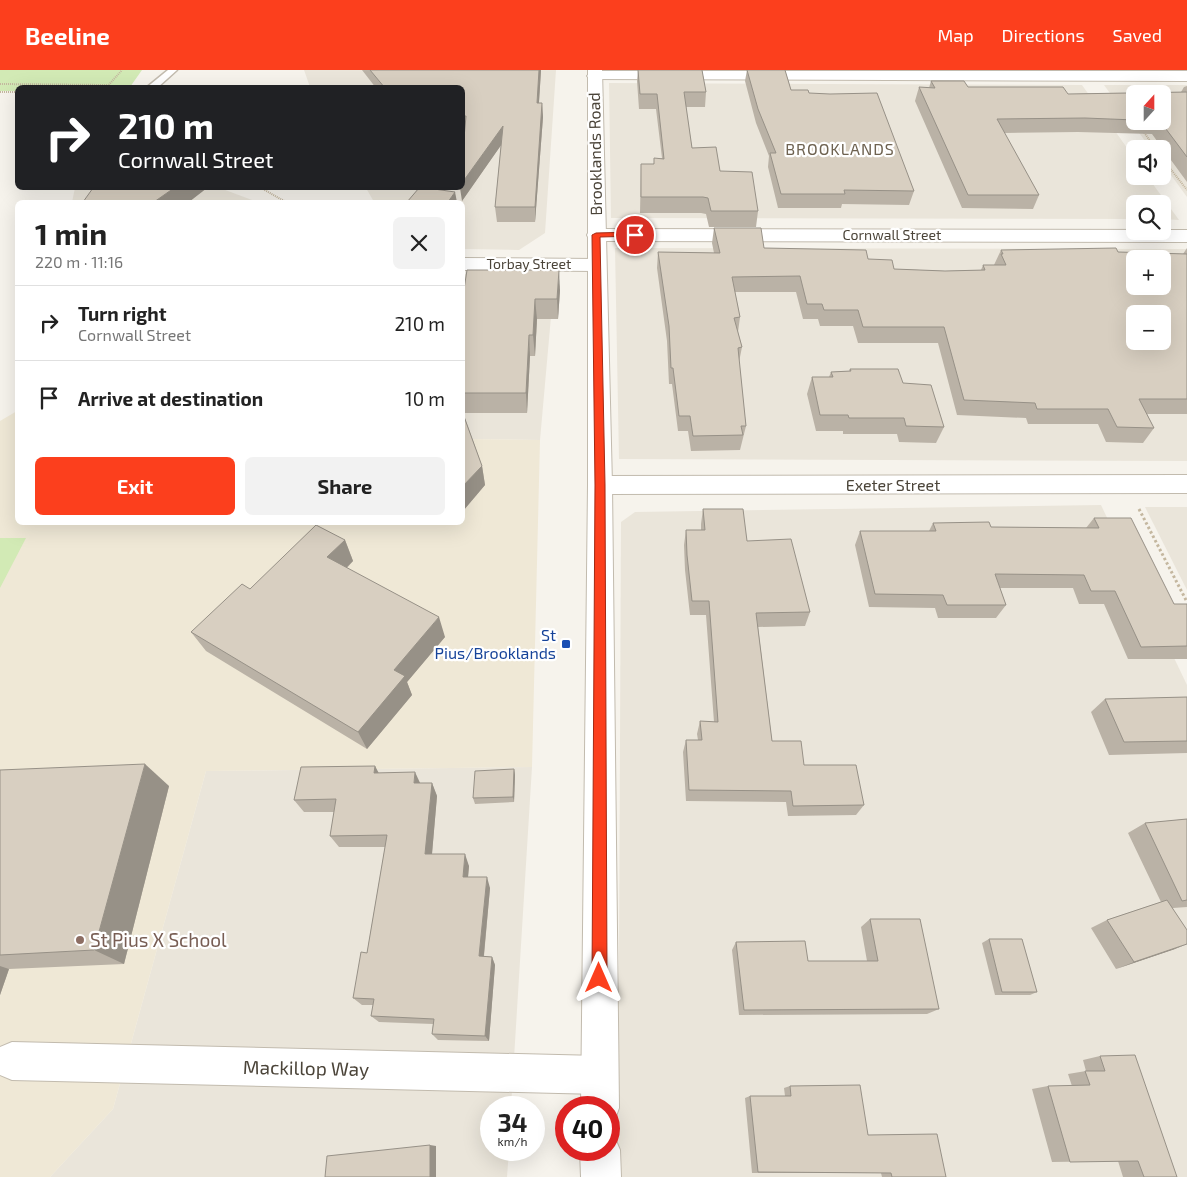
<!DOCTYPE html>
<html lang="en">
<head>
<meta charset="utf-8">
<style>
	body { margin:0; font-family:"Exo 2",sans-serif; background:#f2f2f2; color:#222; height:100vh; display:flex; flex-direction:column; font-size:19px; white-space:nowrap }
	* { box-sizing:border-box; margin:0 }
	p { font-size:16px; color:#767676 }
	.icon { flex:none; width:28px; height:28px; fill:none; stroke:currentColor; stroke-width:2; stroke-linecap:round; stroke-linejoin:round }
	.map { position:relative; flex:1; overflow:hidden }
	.sheet { position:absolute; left:15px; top:130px; width:450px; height:325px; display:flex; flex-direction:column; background:#fff; border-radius:8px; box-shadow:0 5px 20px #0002 }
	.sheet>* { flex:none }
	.top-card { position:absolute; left:15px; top:15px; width:450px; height:105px; border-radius:8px; box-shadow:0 5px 20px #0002; background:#202124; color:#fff; overflow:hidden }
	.needle { width:32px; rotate:21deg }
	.tools { position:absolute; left:1126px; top:15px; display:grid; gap:10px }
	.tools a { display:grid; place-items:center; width:45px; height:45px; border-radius:8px; background:#fff; box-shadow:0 5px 20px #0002; font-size:25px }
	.speed { position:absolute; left:480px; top:1026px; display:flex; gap:10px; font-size:25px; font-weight:700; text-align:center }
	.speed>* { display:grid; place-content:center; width:65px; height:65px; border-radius:50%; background:#fff; box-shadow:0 5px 20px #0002; line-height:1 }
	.speed small { font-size:12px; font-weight:400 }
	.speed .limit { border:8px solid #d22; background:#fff; color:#111 }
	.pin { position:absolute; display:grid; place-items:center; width:42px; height:42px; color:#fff; margin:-21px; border:2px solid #fff; border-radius:50%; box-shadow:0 1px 5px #0007 }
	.me { position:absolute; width:55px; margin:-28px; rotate:0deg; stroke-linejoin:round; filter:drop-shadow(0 0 4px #0008) }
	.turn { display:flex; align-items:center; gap:18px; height:105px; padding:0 20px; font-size:22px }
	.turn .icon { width:65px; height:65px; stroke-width:2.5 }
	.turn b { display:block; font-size:35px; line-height:42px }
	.round { display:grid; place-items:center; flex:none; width:52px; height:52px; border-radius:8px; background:#f2f2f2 }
	.headline { display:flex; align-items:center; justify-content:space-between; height:85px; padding:0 20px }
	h1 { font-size:30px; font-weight:700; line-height:38px }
	.cta { display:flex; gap:10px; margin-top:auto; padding:10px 20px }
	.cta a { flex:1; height:58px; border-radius:8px; background:#fc3f1d; color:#fff; font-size:20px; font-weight:700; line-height:58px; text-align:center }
	.cta a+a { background:#f2f2f2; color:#222 }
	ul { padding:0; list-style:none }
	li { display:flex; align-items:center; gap:15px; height:75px; padding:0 20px; border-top:1px solid #e0e0e0 }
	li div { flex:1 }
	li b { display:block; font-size:19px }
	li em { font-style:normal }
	header { display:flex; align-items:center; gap:30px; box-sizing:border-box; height:70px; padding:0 25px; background:#fc3f1d; color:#fff }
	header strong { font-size:24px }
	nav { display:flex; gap:28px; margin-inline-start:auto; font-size:18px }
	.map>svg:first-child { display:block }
</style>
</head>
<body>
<header>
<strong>Beeline</strong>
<nav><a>Map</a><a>Directions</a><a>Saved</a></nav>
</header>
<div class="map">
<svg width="1187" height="1107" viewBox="0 0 1187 1107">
	<rect width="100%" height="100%" fill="#f6f3ec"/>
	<g fill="#eae5da" fill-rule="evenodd">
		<polygon points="304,0 556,0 545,163 519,180 463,179 462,132 374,132 366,118 462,118 462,18 310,17"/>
		<polygon points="609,13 1082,15 1135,89 1135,106 1147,106 1179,150 1163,149 1162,134 1135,134 1135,149 611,148"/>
		<path d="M1104,15H1187V127L1163,94L1162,79H1151ZM1135,24H1162V51H1135Z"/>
		<polygon points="75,118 220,118 252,130 254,132 72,132"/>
		<path d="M615,178L1187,179V391L619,389ZM1135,189H1162V216H1135ZM1135,244H1162V271H1135Z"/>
		<polygon points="463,204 538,206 554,213 540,370 463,369"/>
		<polygon points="1101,435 1187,615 1187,1107 618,1107 621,452 635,442"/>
		<polygon points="1145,437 1187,437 1187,520"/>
		<polygon points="532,697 511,1037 491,1038 491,1080 509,1080 507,1107 50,1107 113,1039 206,701"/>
	</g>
	<polygon fill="#efe8d6" points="17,341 18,452 462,452 463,369 540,370 532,697 206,701 113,1039 50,1107 0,1107 0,351"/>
	<g fill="#d2eab5">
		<polygon points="0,0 142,0 130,17 18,18 17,21 0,21"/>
		<polygon points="0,468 26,468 0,518"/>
	</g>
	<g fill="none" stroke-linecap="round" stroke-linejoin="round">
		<g stroke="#c2bbae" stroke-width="3">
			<polygon id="service" points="168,0 177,0 157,18 146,18"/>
		</g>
		<g stroke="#c2bbae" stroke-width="2">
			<g id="minor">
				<polygon points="595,1 1187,1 1187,11 590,9 587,6 590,3"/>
				<polygon points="596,159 1187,160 1187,172 596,171 589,169 587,165 589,161"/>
				<polygon points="462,188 596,189 603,191 606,195 603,199 596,201 462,200"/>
				<polygon points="1187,405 1187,423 600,424 591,421 588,415 591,409 600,406"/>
				<polygon points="12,972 599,986 612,992 618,1005 612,1018 599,1024 12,1010 0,1005 0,977"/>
			</g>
		</g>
		<g stroke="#c2bbae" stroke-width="2">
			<g id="tertiary">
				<polygon points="588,0 602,0 612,415 619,1038 614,1052 609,1054 609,1038 581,1038 588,415"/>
				<polygon points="609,1064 614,1066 620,1080 621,1107 581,1107 580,1080 609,1080"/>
			</g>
		</g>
		<g stroke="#c4b79f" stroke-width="2" stroke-dasharray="1 1" stroke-linecap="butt">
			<polyline points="0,14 108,15"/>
			<polyline points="106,18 122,0"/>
			<polyline points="0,22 18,22"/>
			<polyline points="1143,61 1156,79"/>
			<polyline points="1162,88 1187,120"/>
			<polyline points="261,118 286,132"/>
		</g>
		<polyline stroke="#c4b79f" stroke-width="3" stroke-dasharray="2.5 2.5" stroke-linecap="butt" points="1139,439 1187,532"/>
		<use href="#service" fill="#fff" fill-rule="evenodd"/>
		<use href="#minor" fill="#fff" fill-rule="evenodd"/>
		<use href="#tertiary" fill="#fff" fill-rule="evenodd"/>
	</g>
	<g fill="#bab2a6" fill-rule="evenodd">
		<polygon points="362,0 541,0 539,33 542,33 543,47 535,152 497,152 495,137 501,75 462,131 465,61 462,61 462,18 376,18"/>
		<polygon points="638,0 702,0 706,22 705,37 686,37 692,78 720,101 758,141 756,157 709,157 706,144 701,143 640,143 641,94 653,94 662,88 656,39 639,39 637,11"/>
		<polygon points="747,0 785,0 791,20 809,23 914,121 909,135 842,134 841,138 778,138 768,97 769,86 756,53 745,11"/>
		<path d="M931,11L968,17L1068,24L1181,22L1184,17L1187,16V112L1152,64L1078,62L1004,63L1039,125L1033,139L962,138L915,31L919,17L929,18ZM1135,24L1162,51H1135Z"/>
		<polygon points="714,158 764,178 868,189 894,199 945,201 981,200 983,195 994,195 1001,180 1183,184 1187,178 1187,344 1147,344 1154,358 1143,373 1106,372 1098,354 1028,354 1026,348 957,345 938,273 858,273 853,256 820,256 818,249 803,249 796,222 735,222 740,247 738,262 742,277 739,292 746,356 740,380 691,381 688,361 678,361 672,314 669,314 667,271 657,198 658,182 714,183 712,173"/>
		<polygon points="560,220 558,249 537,249 535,286 530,286 527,343 463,343 482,396 485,415 463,441 462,232"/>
		<polygon points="850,299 903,313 944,357 936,373 899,372 897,364 843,364 843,361 816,361 807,324 812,307 829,307 831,302 849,301"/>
		<polygon points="703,439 747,471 810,542 805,556 758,557 772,671 804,695 864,735 856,745 788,746 786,732 686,731 683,682 686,670 698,670 697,664 700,651 714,652 706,545 690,545 685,500 684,475 686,460 701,460 701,454"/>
		<polygon points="1094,448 1174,534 1187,534 1187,589 1128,589 1104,534 1079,534 1073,518 1000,518 1006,535 996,548 938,548 935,538 869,537 855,475 860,461 929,461 933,453 991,457 1086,458"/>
		<polygon points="345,470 353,491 347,498 445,567 407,612 412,625 367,679 206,581 191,562 250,519"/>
		<polygon points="1187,627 1187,683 1109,685 1091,642 1105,629"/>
		<polygon points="375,696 378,703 420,713 432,713 437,726 432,784 469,796 468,807 490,818 484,886 492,887 495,895 489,971 438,970 432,964 433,954 379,952 371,946 373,935 362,935 353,928 367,883 385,777 339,777 330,766 334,742 304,742 294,730"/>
		<polygon points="514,699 515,705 514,732 475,734 473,728"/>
		<polygon points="0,700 169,716 124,894 9,899 0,925"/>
		<polygon points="1187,749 1187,837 1173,838 1175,879 1116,899 1091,858 1107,850 1161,832 1128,763 1145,753"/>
		<polygon points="870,849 939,939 927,944 739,945 732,880 736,872 808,891 867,891 861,857"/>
		<polygon points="989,869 1037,922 1030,925 995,925 982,873"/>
		<polygon points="1100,986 1177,1107 1123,1107 1118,1091 1052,1092 1032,1019 1048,1016 1072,1016 1068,1004 1086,1001 1083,990"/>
		<polygon points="790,1016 868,1065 946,1107 882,1107 881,1103 752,1103 745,1028 750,1026 785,1026 784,1018"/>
	</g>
	<g fill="#979187">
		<polygon points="539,0 541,0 538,47 537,33"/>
		<polygon points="542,33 543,47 535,152 535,137"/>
		<polygon points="503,56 504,71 462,131 460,118 462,118 462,113"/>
		<polygon points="174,118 207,118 189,132 154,132"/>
		<polygon points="455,122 457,132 448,132"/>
		<polygon points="559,200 560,220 558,249 557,229"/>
		<polygon points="535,229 537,249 535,286 533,265"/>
		<polygon points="529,265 530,286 527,343 526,323"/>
		<polygon points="482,396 485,415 463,441 462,417"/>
		<polygon points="345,470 353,491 336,508 327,487"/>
		<polygon points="439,547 445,567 407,612 412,625 367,679 358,662 394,600"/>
		<polygon points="145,694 169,716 124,894 94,880"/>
		<polygon points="375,696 382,709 374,703"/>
		<polygon points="514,699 515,705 514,732 513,727"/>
		<polygon points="415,702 421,715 414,713"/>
		<polygon points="432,713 437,726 431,795 425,784"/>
		<polygon points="465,784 469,796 467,818 463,807"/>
		<polygon points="487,807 490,818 483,894 479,886"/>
		<polygon points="1187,874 1175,879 1116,899 1134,892"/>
		<polygon points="492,887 495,895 489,971 485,966"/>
		<polygon points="0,896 9,899 0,925"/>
		<polygon points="430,1075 436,1076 436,1107 430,1107"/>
	</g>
	<g fill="#d8cfc1" stroke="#979187" fill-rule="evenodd">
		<polygon points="370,0 539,0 537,33 542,33 535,137 495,137 503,56 462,113 462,90 466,46 462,46 462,18 385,18"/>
		<polygon points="638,0 702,0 706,22 684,22 692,78 716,77 720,101 752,102 758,141 711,141 708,128 703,127 641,127 641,94 654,94 654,88 664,89 657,24 640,24"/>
		<polygon points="747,0 785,0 791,20 808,20 809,23 830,24 877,23 914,121 844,120 845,124 781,124 770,83 776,83 758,39"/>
		<polygon points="931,11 964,11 968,17 1063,17 1068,24 1187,22 1187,87 1160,51 1162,51 1162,24 1135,24 1135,50 1085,48 997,49 1039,125 968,125 919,17 935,18"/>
		<polygon points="93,118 174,118 154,132 83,132"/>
		<polygon points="419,118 427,118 455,122 448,132 407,132"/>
		<path d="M714,158H761L764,178L866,180L868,189L892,190L894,199L945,201L985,200L983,195H1006L1001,184H1003L1001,180L1116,178L1118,182L1187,184V329H1139L1154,358L1117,357L1108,339H1037L1035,333L964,330L944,257H863L858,240H824L822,234H807L800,206L732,207L740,247L734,248L742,277L738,278L746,356H741L743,365L693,366L690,346H679L673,298H671L669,256L658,182L720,183ZM1135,189H1162V216H1135ZM1135,244H1162V271H1135Z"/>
		<polygon points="467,200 559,200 557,229 535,229 533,265 529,265 526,323 462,323 462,232"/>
		<polygon points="850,299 898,299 903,313 931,315 944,357 906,356 904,348 849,348 848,345 820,345 812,307 833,307 831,302 851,301"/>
		<polygon points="462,341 482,396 462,417"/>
		<polygon points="703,439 743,439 747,471 791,469 810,542 756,543 772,671 801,671 804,695 856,695 864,735 793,736 791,721 689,720 686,670 702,670 700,651 718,652 709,531 692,531 687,485 686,460 705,460"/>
		<polygon points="1094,448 1131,448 1174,534 1187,534 1187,576 1141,577 1115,521 1091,521 1084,505 995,504 1006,535 947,535 943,525 875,524 860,461 936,461 933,453 989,452 991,457 1099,458"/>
		<polygon points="316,455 345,470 327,487 439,547 394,600 405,606 358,662 191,562 242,514 250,519"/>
		<polygon points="1187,627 1187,671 1124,672 1105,629"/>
		<polygon points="145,694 94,880 0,885 0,700"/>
		<polygon points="375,696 374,703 415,702 414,713 432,713 425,784 465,784 463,807 487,807 479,886 492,887 485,966 432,964 434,949 371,946 374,929 353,928 361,882 367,883 387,765 330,766 336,729 294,730 301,697"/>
		<polygon points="514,699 513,727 473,728 475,701"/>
		<polygon points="1187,749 1187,830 1182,831 1145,753"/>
		<polygon points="1167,830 1187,860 1187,874 1134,892 1107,850"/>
		<polygon points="870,849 920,849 939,939 744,940 736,872 805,871 808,891 878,891"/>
		<polygon points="989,869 1022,869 1037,922 1002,922"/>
		<polygon points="1135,985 1177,1107 1144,1107 1138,1091 1070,1092 1048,1016 1090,1015 1085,1001 1105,1001 1100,986"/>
		<polygon points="860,1015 868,1065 937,1064 946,1107 892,1107 891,1103 758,1102 750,1026 791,1026 790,1016"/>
		<polygon points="430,1075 430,1107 325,1107 327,1086"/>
	</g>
	<polygon fill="#fc3f1d" stroke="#a42913" points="635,162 638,163 638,166 600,167 605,415 607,908 604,913 599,916 594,913 592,908 595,415 592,165 596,163"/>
	<rect fill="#1a4fb4" stroke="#fff" stroke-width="2" x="561" y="569" width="10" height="10" rx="2.5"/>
	<circle fill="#8d6e63" stroke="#fff" stroke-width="2" cx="80" cy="870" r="5"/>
	<g text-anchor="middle" stroke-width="4.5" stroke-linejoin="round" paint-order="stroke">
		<g font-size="14" fill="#4b4439" stroke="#fff">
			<text x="892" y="170">Cornwall Street</text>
			<text x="529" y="199">Torbay Street</text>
		</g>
		<g font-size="16" letter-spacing="1" fill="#6e6250" stroke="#fff">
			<text x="840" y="85">BROOKLANDS</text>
		</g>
		<g font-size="16" fill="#4b4439" stroke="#fff">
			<text transform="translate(595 84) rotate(-91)" y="6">Brooklands Road</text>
			<text x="893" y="421">Exeter Street</text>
		</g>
		<g font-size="16" fill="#164399" stroke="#fff" text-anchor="end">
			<text x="556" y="571">St<tspan x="556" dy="18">Pius/Brooklands</tspan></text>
		</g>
		<g font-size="19" fill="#785e54" stroke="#fff" text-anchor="start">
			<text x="90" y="877">St Pius X School</text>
		</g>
		<g font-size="19" fill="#4b4439" stroke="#fff">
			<text transform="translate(306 998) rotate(1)" y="7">Mackillop Way</text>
		</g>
	</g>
</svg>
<div class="tools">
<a><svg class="needle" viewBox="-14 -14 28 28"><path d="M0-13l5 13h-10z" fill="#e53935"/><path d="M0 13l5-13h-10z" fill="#767676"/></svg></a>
<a><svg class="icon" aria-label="sound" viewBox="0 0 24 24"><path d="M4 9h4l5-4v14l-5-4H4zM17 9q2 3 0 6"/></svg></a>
<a><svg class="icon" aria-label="search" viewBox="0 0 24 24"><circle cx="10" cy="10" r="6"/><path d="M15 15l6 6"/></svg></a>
<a>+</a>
<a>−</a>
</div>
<div class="speed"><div>34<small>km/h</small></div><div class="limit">40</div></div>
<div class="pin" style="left:635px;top:165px;background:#d93025"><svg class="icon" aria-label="arrive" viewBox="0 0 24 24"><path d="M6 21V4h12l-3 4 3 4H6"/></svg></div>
<svg class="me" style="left:599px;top:908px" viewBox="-20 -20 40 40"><path d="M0-17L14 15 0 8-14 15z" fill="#fc3f1d" stroke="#fff" stroke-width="4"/></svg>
<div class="top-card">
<div class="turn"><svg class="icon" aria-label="right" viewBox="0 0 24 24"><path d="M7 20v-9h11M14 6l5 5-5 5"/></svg><div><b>210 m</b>Cornwall Street</div></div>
</div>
<section class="sheet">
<div class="headline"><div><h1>1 min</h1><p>220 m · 11:16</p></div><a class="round"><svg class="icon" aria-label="close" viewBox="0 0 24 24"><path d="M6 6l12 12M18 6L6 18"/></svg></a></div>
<ul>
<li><svg class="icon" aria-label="right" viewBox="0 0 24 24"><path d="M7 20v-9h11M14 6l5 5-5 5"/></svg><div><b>Turn right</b><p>Cornwall Street</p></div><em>210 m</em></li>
<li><svg class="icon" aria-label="arrive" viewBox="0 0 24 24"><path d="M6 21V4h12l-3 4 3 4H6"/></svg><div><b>Arrive at destination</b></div><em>10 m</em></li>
</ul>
<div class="cta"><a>Exit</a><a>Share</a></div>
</section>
</div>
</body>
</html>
